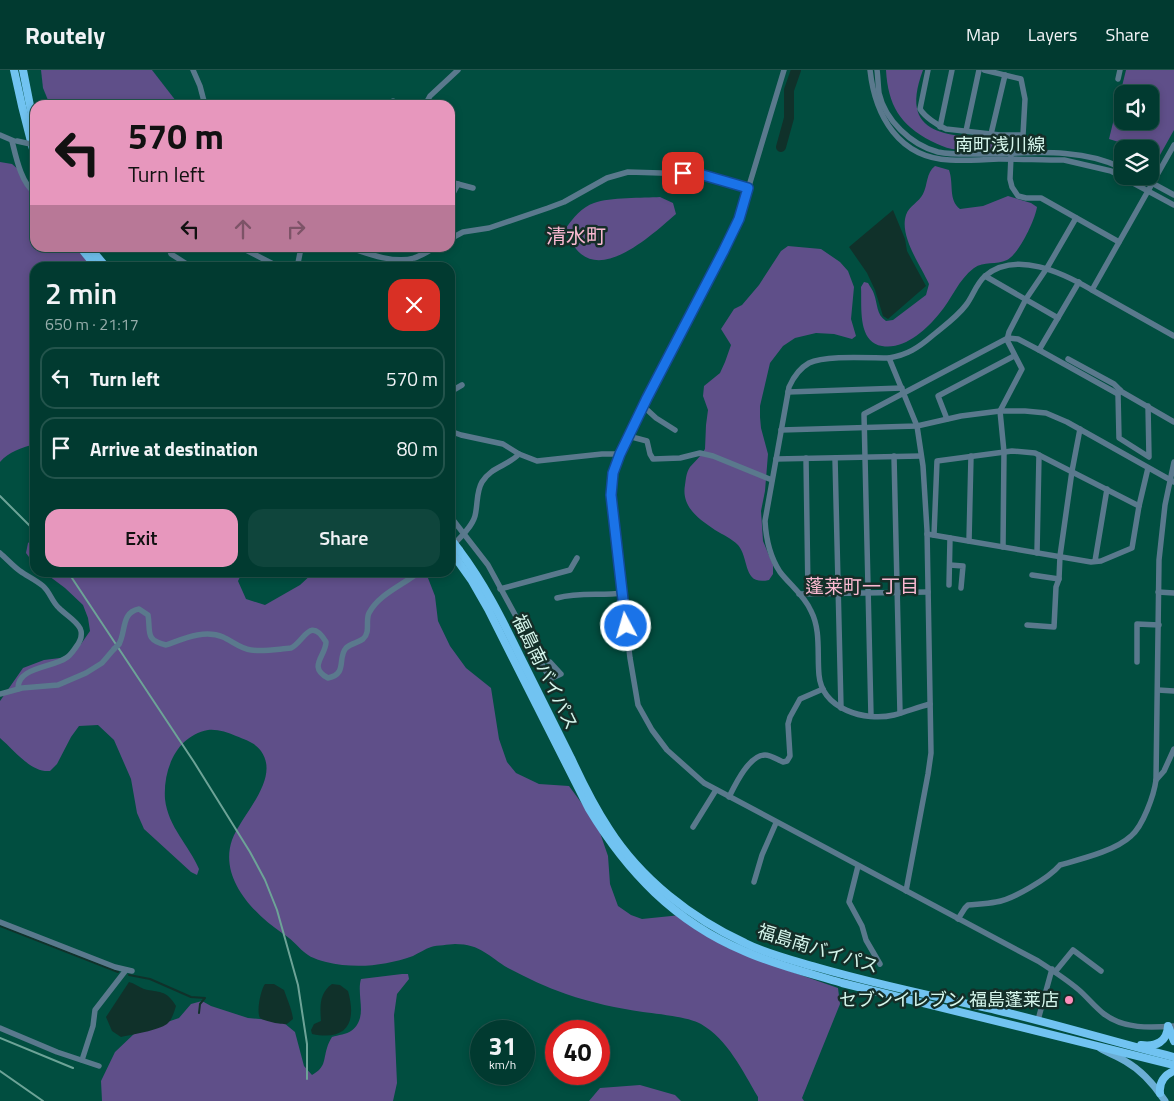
<!DOCTYPE html>
<html lang="en">
<head>
<meta charset="utf-8">
<style>
	body { margin:0; font-family:"Titillium Web","Noto Sans JP",sans-serif; background:#0f453c; color:#f1f3f6; height:100vh; display:flex; flex-direction:column; font-size:19px; white-space:nowrap }
	* { box-sizing:border-box; margin:0 }
	p { font-size:16px; color:#96adab }
	.icon { flex:none; width:28px; height:28px; fill:none; stroke:currentColor; stroke-width:2; stroke-linecap:round; stroke-linejoin:round }
	.map { position:relative; flex:1; overflow:hidden }
	.drawer { position:absolute; left:30px; top:192px; width:425px; height:315px; display:flex; flex-direction:column; background:#013a30; border-radius:15px; box-shadow:0 2px 8px #0003,0 0 0 1px #23544c }
	.drawer>* { flex:none }
	.top-card { position:absolute; left:30px; top:30px; width:425px; height:152px; border-radius:15px; box-shadow:0 2px 8px #0003,0 0 0 1px #23544c; background:#e797bd; color:#111; overflow:hidden }
	.fabs { position:absolute; left:1114px; top:15px; display:grid; gap:10px }
	.fabs a { display:grid; place-items:center; width:45px; height:45px; border-radius:10px; background:#013a30; box-shadow:0 2px 8px #0003,0 0 0 1px #23544c; font-size:25px }
	.speed { position:absolute; left:470px; top:950px; display:flex; gap:10px; font-size:25px; font-weight:700; text-align:center }
	.speed>* { display:grid; place-content:center; width:65px; height:65px; border-radius:50%; background:#013a30; box-shadow:0 2px 8px #0003,0 0 0 1px #23544c; line-height:1 }
	.speed small { font-size:12px; font-weight:400 }
	.speed .limit { border:8px solid #d22; background:#fff; color:#111 }
	.pin { position:absolute; display:grid; place-items:center; width:42px; height:42px; color:#fff; margin:-21px; border-radius:10px; box-shadow:0 2px 8px #0006 }
	.me { position:absolute; width:55px; margin:-28px; rotate:354deg; stroke-linejoin:round; filter:drop-shadow(0 0 4px #0008) }
	.turn { display:flex; align-items:center; gap:18px; height:105px; padding:0 15px; font-size:22px }
	.turn .icon { width:65px; height:65px; stroke-width:2.5 }
	.turn b { display:block; font-size:35px; line-height:42px }
	.lanes { display:flex; align-items:center; height:48px; padding:0 15px; background:#0003; justify-content:center; gap:25px; direction:ltr }
	.lanes .off { opacity:.35 }
	.round { display:grid; place-items:center; flex:none; width:52px; height:52px; border-radius:15px; background:#0f453c }
	.overview { display:flex; align-items:center; justify-content:space-between; height:85px; padding:0 15px }
	h1 { font-size:30px; font-weight:600; line-height:38px }
	.button { display:flex; gap:10px; margin-top:auto; padding:10px 15px }
	.button a { flex:1; height:58px; border-radius:15px; background:#e797bd; color:#111; font-size:20px; font-weight:600; line-height:58px; text-align:center }
	.button a+a { background:#0f453c; color:#f1f3f6 }
	ul { padding:0; list-style:none }
	li { display:flex; align-items:center; gap:15px; height:62px; margin:0 10px 8px; padding:0 5px; border:2px solid #23544c; border-radius:15px }
	li div { flex:1 }
	li b { display:block; font-size:19px }
	li em { font-style:normal }
	header { display:flex; align-items:center; gap:30px; box-sizing:border-box; height:70px; padding:0 25px; background:#013a30; border-bottom:1px solid #23544c }
	header strong { font-size:24px }
	nav { display:flex; gap:28px; margin-inline-start:auto; font-size:18px }
	.map>svg:first-child { display:block }
</style>
</head>
<body>
<header>
<strong>Routely</strong>
<nav><a>Map</a><a>Layers</a><a>Share</a></nav>
</header>
<div class="map">
<svg width="1174" height="1031" viewBox="0 0 1174 1031">
	<rect width="100%" height="100%" fill="#014e40"/>
	<g fill="#5f4f89" fill-rule="evenodd">
		<polygon points="41,0 152,0 176,31 177,35 50,35 43,18"/>
		<path d="M886,0H923C895,74 960,64 1008,70L1012,72C1012,79 1009,80 1003,82C986,80 969,81 952,79C945,78 938,74 931,71C900,55 888,35 886,0Z"/>
		<path d="M1126,0H1174V60L1160,85L1150,81V79H1141L1109,69ZM1122,24H1150V51H1122Z"/>
		<path d="M0,92L12,94L20,101L35,125V178H81L98,197L35,198V374C23,377 8,382 0,392Z"/>
		<path d="M935,96L949,100C954,114 948,130 960,139L983,136L1008,126L1031,133L1037,137C1035,150 1019,184 1007,190C996,195 984,191 974,198C958,210 952,229 939,244C926,260 904,280 882,276C857,272 862,236 861,217L864,212L868,213C870,217 873,220 874,224C878,235 876,244 886,251L893,250L926,225L929,214C921,196 899,166 906,145C909,136 919,132 923,124C928,114 926,103 935,96Z"/>
		<path d="M660,127L673,133L676,144C645,171 586,225 566,158C573,148 582,137 594,133C610,127 643,128 660,127Z"/>
		<path d="M788,176L821,179L840,192L848,201L854,217L851,249L856,266L852,269L834,264L816,263L795,268L783,276L770,293L760,336V347L761,358L768,384L765,421L761,441L763,471L773,495V504L769,510C742,516 750,489 738,475C731,468 723,465 715,460C699,449 681,437 685,415C686,409 686,403 690,397C695,391 701,386 705,379L706,355L708,340L703,326L704,316L720,303L725,292L731,275L721,259L734,239L742,235L759,215L781,181Z"/>
		<polygon points="35,468 35,495 26,483 28,473"/>
		<path d="M45,503H242L238,511L246,529L265,535L300,515L313,503H426L435,526L438,551L450,576L466,598L491,618L499,669L507,692L516,703L539,714L569,716L597,754L608,786L610,814L618,836L631,845L642,849L681,845L694,851L726,877L772,895L838,918L840,934L802,1028L804,1031H758V1027C742,1000 728,970 701,954C689,947 658,944 643,942C617,938 592,933 566,924C546,917 527,908 508,898C489,887 481,874 455,874C448,875 438,875 431,877C425,879 419,883 413,886C385,896 355,899 326,892C300,886 301,875 282,863C253,843 219,808 232,770C241,745 281,709 261,681C254,672 246,670 236,666C227,662 217,659 208,660C176,666 163,700 165,729C168,757 189,775 199,799L197,805L191,802L144,759L137,743L131,709L114,670L98,655L79,656L71,667L57,694L50,701C31,703 14,680 0,668V631L23,598L44,590L68,587L81,574L90,561L88,548L83,535L65,518Z"/>
		<path d="M402,904H408L409,909L397,924L394,945L397,1013L393,1031H102L101,1011L115,982L135,963L179,948L191,934L202,931L211,936L248,948L271,950L284,953L295,962L304,996L312,1005C326,997 323,991 327,978C328,974 330,970 332,967C338,965 347,964 351,961C369,948 356,926 361,909Z"/>
		<polygon points="640,1015 675,1025 681,1031 589,1031 600,1018"/>
	</g>
	<g fill="#10312a">
		<polygon points="893,140 905,169 907,181 926,216 888,249 883,246 875,220 867,203 849,177"/>
		<path d="M129,912C134,913 139,917 144,919C159,923 166,919 176,936C174,942 172,950 167,954C159,960 131,965 121,967L112,961L106,947Z"/>
		<path d="M265,914H274L284,920C287,929 292,939 293,949C292,950 288,953 287,954C283,955 263,951 260,948C256,941 261,919 265,914Z"/>
		<path d="M332,914L340,915L348,921C357,953 347,971 312,964L311,960L314,954L321,951C320,937 319,923 332,914Z"/>
	</g>
	<g fill="none" stroke-linecap="round" stroke-linejoin="round">
		<g stroke="#10312a" stroke-width="2">
			<polyline points="0,856 118,902"/>
			<polyline points="129,905 150,909 191,927 205,928 200,934 199,943"/>
		</g>
		<polyline stroke="#10312a" stroke-width="10" points="781,77 789,48 789,20 796,0"/>
		<g stroke="#5a798d" stroke-width="5.5">
			<polyline points="193,0 200,16 205,35"/>
			<path d="M784,0L739,149L624,374L613,403L611,425L630,588L638,635L652,660L667,680L704,713L1038,891C1052,900 1066,909 1079,920C1087,927 1095,937 1104,944C1124,959 1150,958 1174,956"/>
			<path d="M870,0C875,46 899,88 950,90C967,91 983,90 1000,89C1021,89 1043,90 1064,90L1111,101L1174,135"/>
			<path d="M877,0C878,7 878,15 879,23C885,50 911,75 938,82C953,85 969,84 984,84C1029,83 1081,77 1122,98"/>
			<path d="M928,0L920,39C925,47 937,55 946,59L1000,65H1023L1025,29L1021,9L984,0"/>
			<polyline points="1118,9 1120,0"/>
			<polyline points="388,35 393,31 401,35"/>
			<polyline points="425,35 430,26 458,0"/>
			<polyline points="940,57 952,0"/>
			<polyline points="966,61 979,0"/>
			<polyline points="991,64 1005,5"/>
			<polyline points="0,65 14,71"/>
			<path d="M12,71C16,87 21,113 35,123"/>
			<polyline points="1174,75 1092,220 1174,266"/>
			<polyline points="1011,86 1010,109 1012,117 1018,126 1026,128 1041,128 1119,172"/>
			<polyline points="1139,106 1174,125"/>
			<polyline points="450,112 473,118"/>
			<polyline points="450,129 458,114"/>
			<polyline points="450,169 463,162 489,158 548,138 564,132 607,108 628,102 693,104 748,118"/>
			<polyline points="169,178 171,184 193,198"/>
			<polyline points="242,178 281,198"/>
			<path d="M351,178C368,184 396,194 414,188C421,186 428,181 435,178"/>
			<polyline points="297,198 301,178"/>
			<polyline points="985,206 1058,248"/>
			<polyline points="1039,280 1118,324"/>
			<polyline points="889,288 917,356 923,396 927,460 931,683 928,704 906,821"/>
			<polyline points="1068,289 1114,314 1122,322 1174,352"/>
			<polyline points="1120,320 1118,324 1119,368 1149,387 1148,336"/>
			<polyline points="450,322 462,315"/>
			<polyline points="788,322 902,318"/>
			<polyline points="643,336 656,348 675,360"/>
			<polyline points="947,349 938,326 1014,286"/>
			<polyline points="781,360 917,356 961,346 1000,341 1025,341 1046,343 1067,352 1174,412"/>
			<polyline points="450,361 461,365 503,374 519,384 537,391 602,384 620,384"/>
			<polyline points="628,366 647,371 650,384 653,389 680,388 700,383 713,386 772,410"/>
			<polyline points="894,386 900,643"/>
			<polyline points="806,388 808,523"/>
			<polyline points="835,388 841,638"/>
			<polyline points="776,389 921,386"/>
			<polyline points="450,446 488,495 550,609 561,604 550,592 539,588"/>
			<polyline points="927,464 1091,492 1101,491 1132,478 1139,436 1148,398"/>
			<polyline points="934,465 937,391 1012,381 1035,383 1139,436"/>
			<polyline points="969,471 971,386"/>
			<path d="M452,476C460,468 472,457 475,446C478,434 476,422 482,412C491,397 508,396 519,384"/>
			<polyline points="1003,477 1004,382 1000,341 1022,299 1007,270 1009,262 1026,229 1047,198 1076,148"/>
			<path d="M0,483C7,489 13,496 20,501C27,506 36,510 43,516C50,522 52,532 59,538C71,550 91,557 76,577C73,581 70,586 66,588C52,598 17,597 18,619"/>
			<polyline points="1037,483 1039,385"/>
			<polyline points="1095,491 1107,419"/>
			<polyline points="950,495 963,496 961,518"/>
			<polyline points="1032,505 1059,509"/>
			<polyline points="949,515 950,468"/>
			<polyline points="500,519 570,500 577,488"/>
			<polyline points="1158,522 1174,523"/>
			<polyline points="799,524 928,522"/>
			<path d="M557,528C579,522 601,526 623,523"/>
			<polyline points="1027,555 1054,557 1056,517 1059,509 1060,486 1072,401 1080,359"/>
			<path d="M119,574C126,562 121,542 139,539L148,545C151,561 144,570 166,575C183,569 204,559 223,567C232,571 241,579 251,580C264,582 278,579 291,578C304,572 310,545 326,572C326,586 307,597 328,608C348,604 337,588 346,578C351,573 358,573 363,569C371,562 365,551 369,543C379,524 403,515 419,502"/>
			<polyline points="1137,592 1137,554 1159,555"/>
			<polyline points="1158,620 1174,621"/>
			<polyline points="0,624 22,618 58,615 86,603 102,593 114,579"/>
			<path d="M930,634C918,637 906,642 894,645C865,652 822,639 819,605C817,584 821,560 811,541C804,525 790,515 780,502C770,487 766,469 765,451L789,317C793,308 800,298 809,293C825,285 869,288 889,288C907,285 918,278 932,266C944,256 957,247 966,235C973,226 976,214 985,206C1016,180 1063,203 1092,220"/>
			<polyline points="871,646 864,344 1008,268 1018,269 1039,280 1079,212"/>
			<polyline points="1156,710 1164,701 1174,679"/>
			<path d="M729,727C735,715 749,685 765,685C771,685 778,690 783,692L787,691L790,686L788,654L790,647L800,629L823,619"/>
			<polyline points="693,757 716,720"/>
			<polyline points="858,796 849,832 862,856 866,870 880,894"/>
			<polyline points="754,812 762,785 776,753"/>
			<path d="M958,849L965,838L968,835C977,834 986,834 996,832C1012,830 1049,808 1060,795C1081,789 1115,781 1131,766C1143,756 1154,725 1156,710L1159,490L1165,435L1174,392"/>
			<polyline points="0,852 115,897 132,901"/>
			<polyline points="1055,902 1073,880 1101,901"/>
			<polyline points="1038,950 1052,899"/>
			<polyline points="0,958 57,982 99,996"/>
			<polyline points="82,990 93,956 95,940 126,900"/>
		</g>
		<path stroke="#6baed5" stroke-width="7" d="M1100,978C1108,983 1117,986 1125,991C1141,1000 1155,1016 1165,1031"/>
		<g stroke="#71c3f1" stroke-width="8">
			<polyline points="14,0 22,36 35,87"/>
			<polyline points="23,0 35,61"/>
			<polyline points="81,178 97,198"/>
			<polyline points="90,178 107,198"/>
			<path d="M450,480L472,511L488,539L589,739C627,802 675,852 744,881C775,895 809,903 842,913L1174,995"/>
			<path d="M459,480C484,513 502,549 520,586C537,620 554,654 571,688C582,712 594,736 609,759C641,809 691,848 745,873C767,884 792,890 816,897C875,914 936,927 996,940C1056,954 1114,972 1174,987"/>
			<polyline points="1169,958 1174,971"/>
			<path d="M1141,975C1156,977 1167,972 1168,956"/>
			<path d="M1160,1023C1159,1013 1164,1005 1174,1001"/>
		</g>
		<g stroke="#6da397" stroke-width="2">
			<polyline points="0,426 35,461"/>
			<polyline points="68,502 194,692 250,782 265,810 277,840 298,915 307,974 307,1009"/>
			<polyline points="0,968 73,998"/>
			<polyline points="0,1001 43,1031"/>
		</g>
		<g stroke="#5a798d" stroke-width="5.5">
			<polyline points="17,71 35,75"/>
			<polyline points="114,579 119,574"/>
		</g>
		<polyline stroke="#71c3f1" stroke-width="8" points="450,468 459,480"/>
	</g>
	<g fill="none" stroke-linecap="round" stroke-linejoin="round">
		<g stroke="#114b97" stroke-width="12">
			<polyline id="route" points="626,556 611,425 613,403 620,384 647,328 723,182 739,149 748,118 703,105 683,103"/>
		</g>
		<use href="#route" stroke="#1a73e8" stroke-width="9"/>
	</g>
	<circle fill="#fe8ebb" stroke="#142e28" stroke-width="2" cx="1069" cy="930" r="5"/>
	<g text-anchor="middle" stroke-width="5" stroke-linejoin="round" paint-order="stroke">
		<g font-size="18" fill="#d6f6ec" stroke="#142e28">
			<text x="1000" y="81">南町浅川線</text>
			<text transform="translate(545 602) rotate(64)" y="6">福島南バイパス</text>
			<text transform="translate(818 879) rotate(17)" y="6">福島南バイパス</text>
		</g>
		<g font-size="18" fill="#d6f6ec" stroke="#142e28" text-anchor="end">
			<text x="1059" y="936">セブンイレブン 福島蓬莱店</text>
		</g>
		<g font-size="19" fill="#fbbad2" stroke="#142e28">
			<text x="862" y="523">蓬莱町一丁目</text>
		</g>
		<g font-size="20" fill="#fbbad2" stroke="#142e28">
			<text x="576" y="173">清水町</text>
		</g>
	</g>
</svg>
<div class="fabs">
<a><svg class="icon" aria-label="sound" viewBox="0 0 24 24"><path d="M4 9h4l5-4v14l-5-4H4zM17 9q2 3 0 6"/></svg></a>
<a><svg class="icon" aria-label="layers" viewBox="0 0 24 24"><path d="M12 4l9 5-9 5-9-5zM3 14l9 5 9-5"/></svg></a>
</div>
<div class="speed"><div>31<small>km/h</small></div><div class="limit">40</div></div>
<div class="pin" style="left:683px;top:103px;background:#d93025"><svg class="icon" aria-label="arrive" viewBox="0 0 24 24"><path d="M6 21V4h12l-3 4 3 4H6"/></svg></div>
<svg class="me" style="left:626px;top:556px" viewBox="-20 -20 40 40"><circle r="17" fill="#1a73e8" stroke="#fff" stroke-width="3"/><path d="M0-11L8 9 0 5-8 9z" fill="#fff"/></svg>
<div class="top-card">
<div class="turn"><svg class="icon" aria-label="left" viewBox="0 0 24 24"><path d="M17 20v-9H6M10 6l-5 5 5 5"/></svg><div><b>570 m</b>Turn left</div></div>
<div class="lanes"><svg class="icon" aria-label="left" viewBox="0 0 24 24"><path d="M17 20v-9H6M10 6l-5 5 5 5"/></svg><svg class="icon off" aria-label="ahead" viewBox="0 0 24 24"><path d="M12 20V5M6 11l6-6 6 6"/></svg><svg class="icon off" aria-label="right" viewBox="0 0 24 24"><path d="M7 20v-9h11M14 6l5 5-5 5"/></svg></div>
</div>
<section class="drawer">
<div class="overview"><div><h1>2 min</h1><p>650 m · 21:17</p></div><a class="round" style="background:#d93025;color:#fff"><svg class="icon" aria-label="close" viewBox="0 0 24 24"><path d="M6 6l12 12M18 6L6 18"/></svg></a></div>
<ul>
<li><svg class="icon" aria-label="left" viewBox="0 0 24 24"><path d="M17 20v-9H6M10 6l-5 5 5 5"/></svg><div><b>Turn left</b></div><em>570 m</em></li>
<li><svg class="icon" aria-label="arrive" viewBox="0 0 24 24"><path d="M6 21V4h12l-3 4 3 4H6"/></svg><div><b>Arrive at destination</b></div><em>80 m</em></li>
</ul>
<div class="button"><a>Exit</a><a>Share</a></div>
</section>
</div>
</body>
</html>
